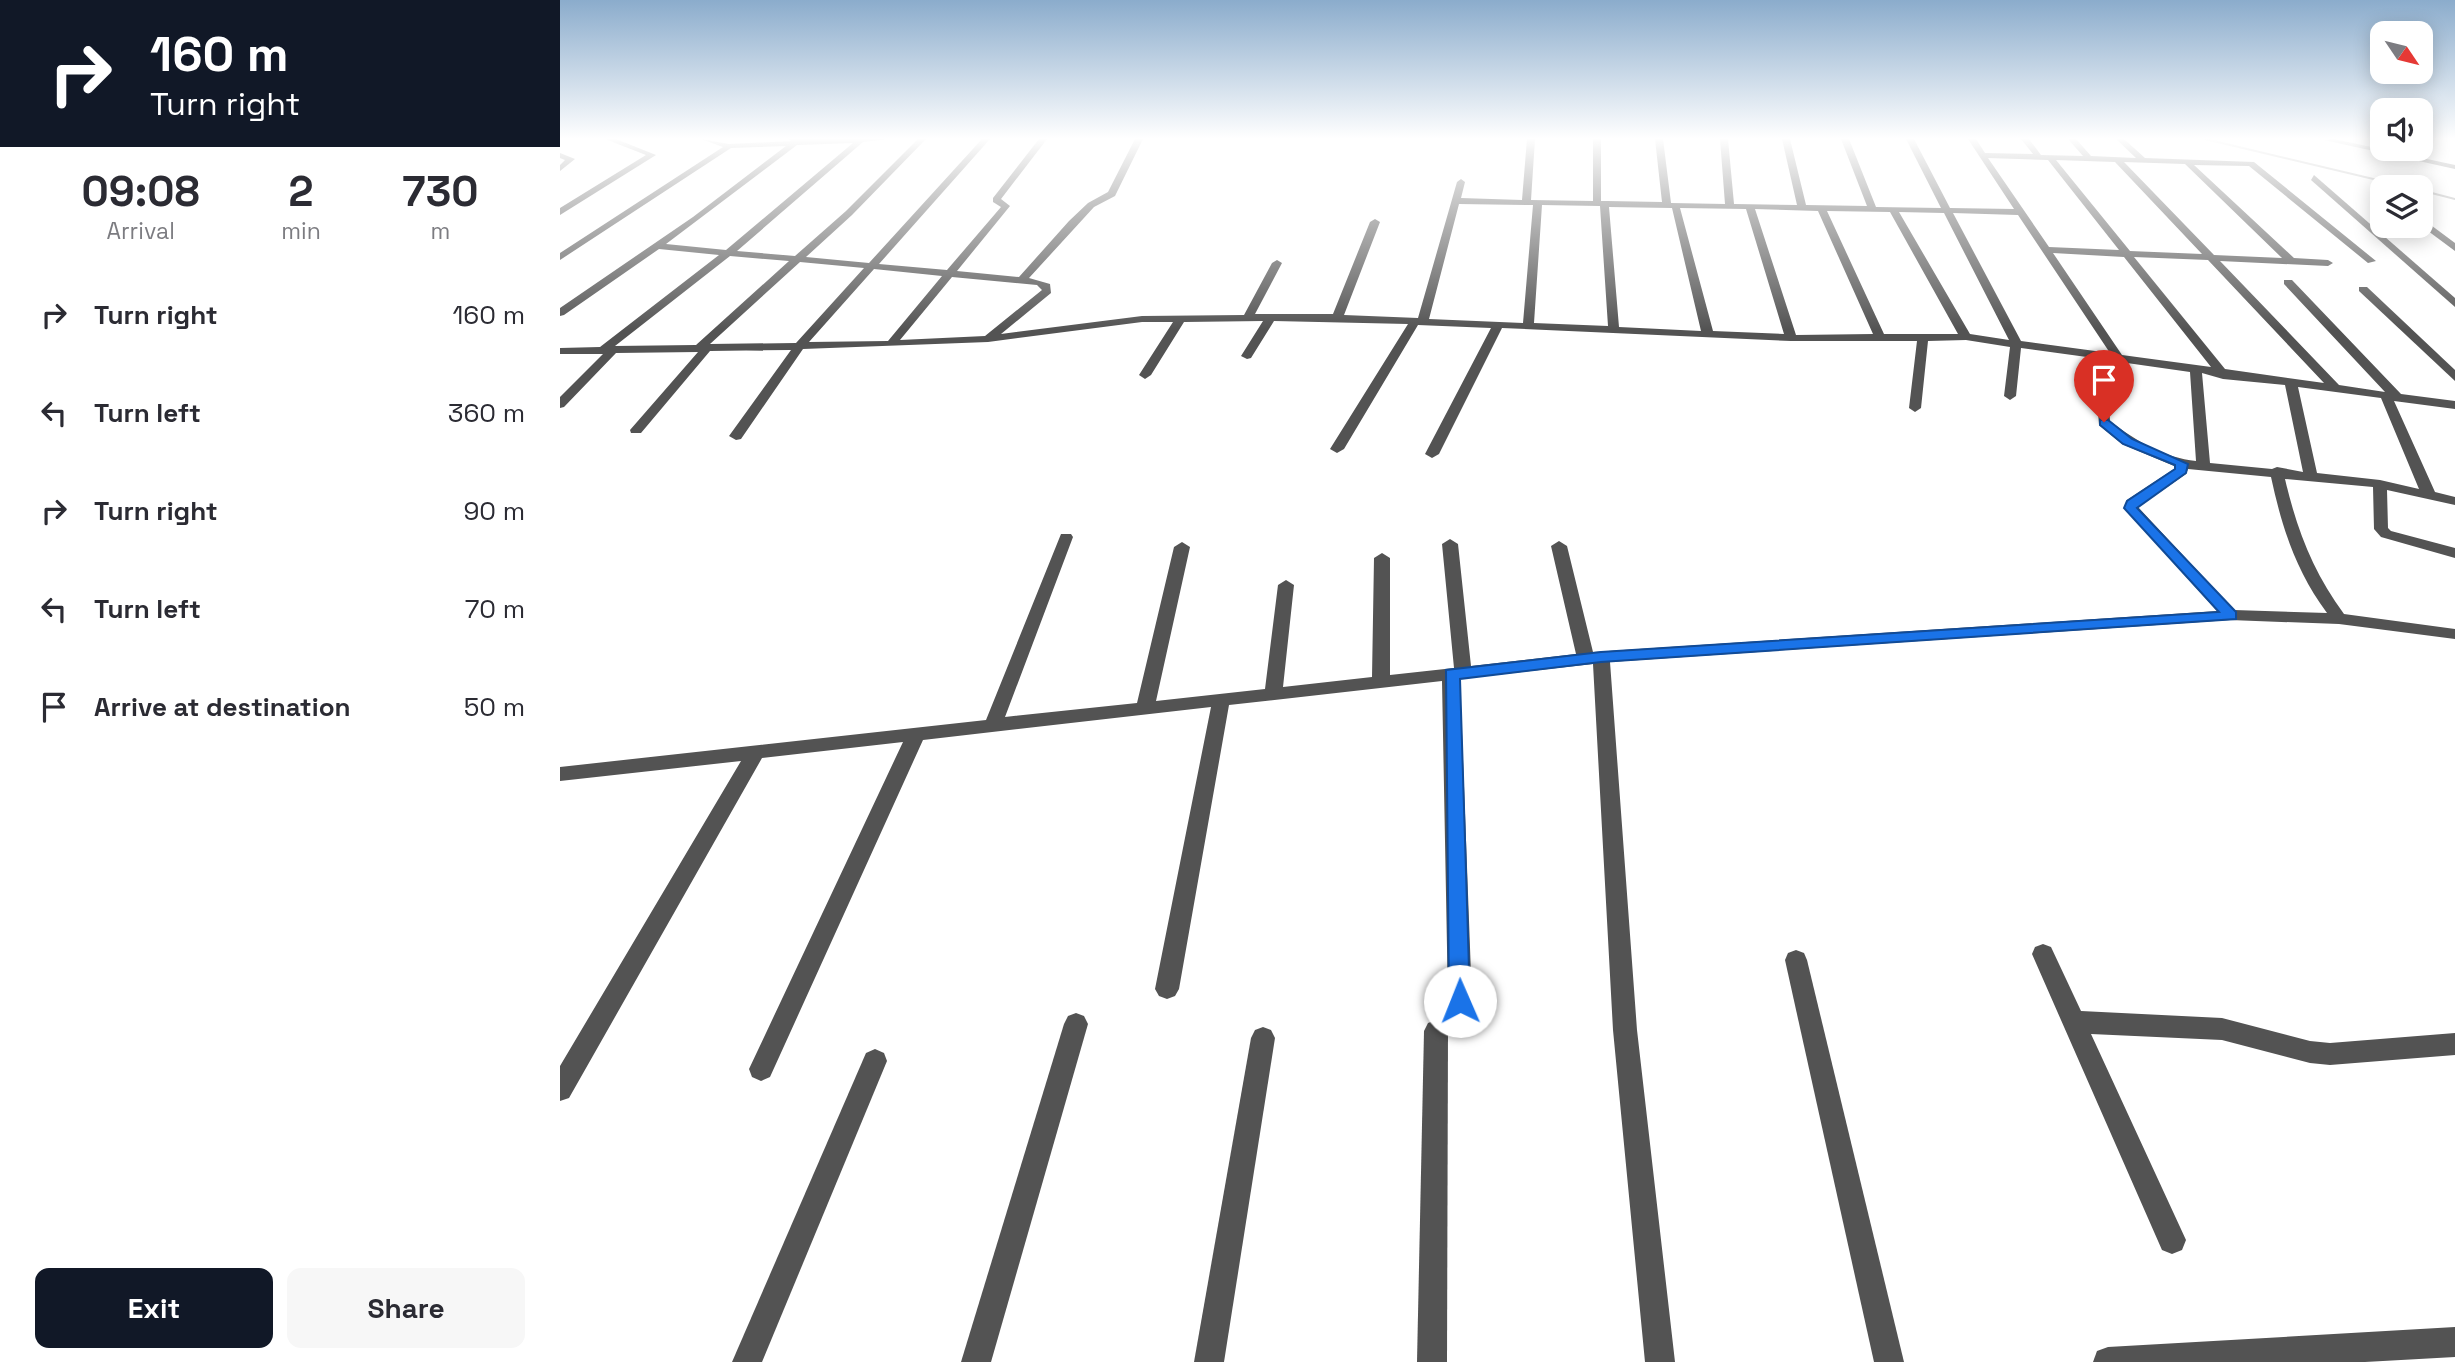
<!DOCTYPE html>
<html lang="en">
<head>
<meta charset="utf-8">
<style>
	body { margin:0; font-family:"Space Grotesk",sans-serif; background:#f7f7f7; color:#2b2b33; height:100vh; display:flex; flex-direction:column; font-size:26px; white-space:nowrap }
	* { box-sizing:border-box; margin:0 }
	p { font-size:23px; color:#7c7c81 }
	.icon { flex:none; width:38px; height:38px; fill:none; stroke:currentColor; stroke-width:2; stroke-linecap:round; stroke-linejoin:round }
	.map { position:relative; flex:1; overflow:hidden }
	.side { display:flex; flex-direction:column; background:#fff; width:560px }
	.side>* { flex:none }
	.banner { background:#111827; color:#fff; overflow:hidden }
	.needle { width:46px; rotate:125deg }
	.tools { position:absolute; left:1810px; top:21px; display:grid; gap:14px }
	.tools a { display:grid; place-items:center; width:63px; height:63px; border-radius:14px; background:#fff; box-shadow:0 4px 18px #0003; font-size:35px }
	.pin { position:absolute; display:grid; place-items:center; width:60px; height:60px; color:#fff; margin:-72px -30px; border-radius:50% 50% 50% 0; rotate:-45deg; box-shadow:0 0 7px #0007 }
	.pin .icon { rotate:45deg }
	.me { position:absolute; width:77px; margin:-38px; rotate:359deg; stroke-linejoin:round; filter:drop-shadow(0 0 5px #0008) }
	.turn { display:flex; align-items:center; gap:24px; height:147px; padding:0 35px; font-size:32px }
	.turn .icon { width:91px; height:91px; stroke-width:2.5 }
	.turn b { display:block; font-size:49px; line-height:60px }
	.eta { display:flex; justify-content:space-evenly; align-items:center; height:119px; text-align:center }
	.eta b { font-size:42px; font-weight:700; line-height:49px }
	.primary-button { display:flex; gap:14px; margin-top:auto; padding:14px 35px }
	.primary-button a { flex:1; height:80px; border-radius:14px; background:#111827; color:#fff; font-size:28px; font-weight:700; line-height:80px; text-align:center }
	.primary-button a+a { background:#f7f7f7; color:#2b2b33 }
	ul { padding:0; list-style:none }
	li { display:flex; align-items:center; gap:21px; height:98px; padding:0 35px }
	li div { flex:1 }
	li b { display:block; font-size:26px }
	li em { font-style:normal }
	main { display:flex; flex:1; min-height:0 }
	.map>svg:first-child { display:block }
</style>
</head>
<body>
<main>
<section class="side">
<div class="banner">
<div class="turn"><svg class="icon" aria-label="right" viewBox="0 0 24 24"><path d="M7 20v-9h11M14 6l5 5-5 5"/></svg><div><b>160 m</b>Turn right</div></div>
</div>
<div class="eta">
<div><b>09:08</b><p>Arrival</p></div>
<div><b>2</b><p>min</p></div>
<div><b>730</b><p>m</p></div>
</div>
<ul>
<li><svg class="icon" aria-label="right" viewBox="0 0 24 24"><path d="M7 20v-9h11M14 6l5 5-5 5"/></svg><div><b>Turn right</b></div><em>160 m</em></li>
<li><svg class="icon" aria-label="left" viewBox="0 0 24 24"><path d="M17 20v-9H6M10 6l-5 5 5 5"/></svg><div><b>Turn left</b></div><em>360 m</em></li>
<li><svg class="icon" aria-label="right" viewBox="0 0 24 24"><path d="M7 20v-9h11M14 6l5 5-5 5"/></svg><div><b>Turn right</b></div><em>90 m</em></li>
<li><svg class="icon" aria-label="left" viewBox="0 0 24 24"><path d="M17 20v-9H6M10 6l-5 5 5 5"/></svg><div><b>Turn left</b></div><em>70 m</em></li>
<li><svg class="icon" aria-label="arrive" viewBox="0 0 24 24"><path d="M6 21V4h12l-3 4 3 4H6"/></svg><div><b>Arrive at destination</b></div><em>50 m</em></li>
</ul>
<div class="primary-button"><a>Exit</a><a>Share</a></div>
</section>
<div class="map">
<svg width="1895" height="1362" viewBox="0 0 1895 1362">
	<rect width="100%" height="100%" fill="#fff"/>
	<g fill="none" stroke-linecap="round" stroke-linejoin="round">
		<g stroke="#a1a1a1" stroke-width="2">
			<polyline points="1645,139 1847,187"/>
			<polyline points="1860,190 1895,199"/>
		</g>
		<g fill="#535353" fill-rule="evenodd">
			<polygon points="45,139 56,139 96,155 0,215 0,208 86,155"/>
			<path d="M141,139L169,144L231,141L229,139H328L303,142L177,251L235,256L286,211L358,139H366L292,215L246,257L309,263L422,139H430L319,264L387,270L441,207L433,202V198L479,139H487L441,199L450,206L397,271L459,277L509,221L528,203L548,192L575,139H583L555,196L534,207L469,278L490,284L491,293L441,334L582,316L684,315L712,263L717,260L722,263L695,314H773L810,222L815,219L820,222L784,315L858,318L897,182L901,179L905,182L901,198L962,200L967,139H975L971,200L1033,201V139H1041V201H1047L1102,202L1095,139H1103L1111,203L1165,204L1160,139H1168L1174,204L1237,205L1222,139H1230L1246,205L1307,206L1281,139H1289L1316,207L1381,208L1346,139H1354L1390,208L1454,209L1408,139H1416L1425,153L1473,154L1461,139H1469L1481,155L1523,156L1508,139H1516L1531,156L1576,158L1556,139H1564L1585,158L1694,162L1816,261L1808,263L1689,166L1634,165L1734,258L1768,260L1773,263L1768,266L1660,261L1779,385L1825,392L1724,284V280H1732L1841,394L1895,401V409L1834,401L1875,492L1895,497V505L1827,490L1828,528L1831,531L1895,548V558L1821,537L1814,529L1813,487L1725,479C1737,530 1753,572 1784,614L1895,629V639L1779,624L1670,620L1050,662L1077,1030L1115,1362H1085L1053,1030L1033,664L900,679L912,1001L908,1008L900,1012L892,1008L888,1001L882,681L669,705L619,989L615,996L607,999L599,996L595,989L651,707L363,740L210,1077L201,1081L192,1077L189,1069L343,742L202,758L9,1098L0,1101V1066L181,761L0,781V767L426,720L501,534H511L513,537L445,717L577,703L614,547L622,542L630,547L596,701L705,689L718,585L726,580L734,585L723,687L812,677L814,558L822,553L830,558V675L894,668L882,544L890,539L898,544L911,666L1016,654L991,546L999,541L1007,546L1033,652L1657,611L1564,508L1567,500L1614,469V466L1562,444L1539,425L1534,358L1461,348L1456,396L1450,400L1444,396L1450,347L1406,340L1368,341L1361,408L1355,412L1349,408L1357,341H1231L942,328L879,454L872,458L865,454L931,328L858,325L784,449L777,453L770,449L848,324L714,321L691,358L687,359L681,356L703,321L624,322L591,375L585,379L579,375L613,322H582L428,342L243,349L181,439L176,440L169,436L231,350L150,351L81,433H71L70,430L138,352L56,353L4,407L0,408V397L43,354H0V348L40,347L159,255L99,249L4,315L0,316V308L133,217L226,146L171,148L0,260V253L163,147ZM293,143L166,250L106,244L237,145ZM1428,158L1488,160L1559,250L1489,247ZM1496,160L1555,162L1642,254L1570,251ZM1564,162L1625,164L1722,258L1654,255ZM899,204L973,205L963,323L869,319ZM982,205L1040,206L1048,326L974,323ZM1049,207L1112,208L1141,331L1059,327ZM1120,208L1186,209L1224,334L1153,331ZM1195,209L1258,211L1313,334L1236,335ZM1267,211L1330,212L1398,334H1324ZM1339,212L1384,213L1449,340L1410,334ZM1393,213L1458,215L1550,353L1461,341ZM1493,253L1564,257L1651,367L1562,355ZM170,256L229,261L136,345L55,346ZM1574,257L1648,260L1764,383L1665,369ZM240,262L304,268L236,343L150,344ZM314,269L382,276L328,341L249,342ZM392,277L477,285L482,290L425,336L340,340ZM1546,360L1630,372L1636,461C1605,458 1574,440 1550,421ZM1642,373L1663,379L1725,385L1743,472L1717,467L1712,469L1650,463ZM1738,387L1821,398L1859,489L1820,480L1757,473ZM1628,469L1711,477C1722,528 1736,571 1767,613L1674,610L1578,507L1626,474Z"/>
			<polygon points="1774,139 1895,165 1895,169 1764,140"/>
			<polygon points="0,153 15,159 0,171 0,165 5,160 0,158"/>
			<polygon points="1754,175 1895,298 1895,307 1751,180"/>
			<polygon points="1860,217 1895,243 1895,251 1860,225"/>
			<polygon points="1799,287 1807,287 1895,370 1895,381 1799,291"/>
			<polygon points="1483,944 1491,947 1521,1011 1662,1018 1750,1041 1770,1043 1895,1033 1895,1055 1770,1065 1750,1063 1662,1040 1531,1034 1626,1240 1622,1250 1612,1254 1602,1250 1472,954 1475,947"/>
			<polygon points="1236,950 1244,953 1247,960 1344,1362 1314,1362 1225,960 1228,953"/>
			<polygon points="516,1013 524,1016 528,1024 431,1362 401,1362 504,1024 508,1016"/>
			<polygon points="876,1020 884,1023 888,1031 887,1362 857,1362 864,1031 868,1023"/>
			<polygon points="703,1027 711,1030 715,1038 664,1362 634,1362 691,1038 695,1030"/>
			<polygon points="315,1049 324,1053 327,1061 202,1362 172,1362 306,1053"/>
			<polygon points="1895,1327 1895,1357 1805,1362 1533,1362 1537,1351 1548,1347"/>
		</g>
	</g>
	<linearGradient id="sky" x2="0" y2="1"><stop stop-color="#8baccc"/><stop offset="0.42" stop-color="#fff"/><stop offset="1" stop-color="#fff" stop-opacity="0"/></linearGradient>
	<rect width="1895" height="330" fill="url(#sky)"/>
	<polygon fill="#1a73e8" stroke="#114b97" stroke-width="2" points="1540,420 1548,420 1572,439 1628,464 1626,473 1577,508 1676,612 1676,619 1041,662 900,679 910,1001 907,1007 900,1010 892,1007 889,1001 886,670 1041,652 1659,612 1564,508 1567,501 1615,469 1615,465 1563,444 1540,425"/>
</svg>
<div class="tools">
<a><svg class="needle" viewBox="-14 -14 28 28"><path d="M0-13l5 13h-10z" fill="#e53935"/><path d="M0 13l5-13h-10z" fill="#7c7c81"/></svg></a>
<a><svg class="icon" aria-label="sound" viewBox="0 0 24 24"><path d="M4 9h4l5-4v14l-5-4H4zM17 9q2 3 0 6"/></svg></a>
<a><svg class="icon" aria-label="layers" viewBox="0 0 24 24"><path d="M12 4l9 5-9 5-9-5zM3 14l9 5 9-5"/></svg></a>
</div>
<div class="pin" style="left:1544px;top:422px;background:#d93025"><svg class="icon" aria-label="arrive" viewBox="0 0 24 24"><path d="M6 21V4h12l-3 4 3 4H6"/></svg></div>
<svg class="me" style="left:900px;top:1001px" viewBox="-20 -20 40 40"><circle r="19" fill="#fff"/><path d="M0-13L10 11 0 6-10 11z" fill="#1a73e8"/></svg>
</div>
</main>
</body>
</html>
